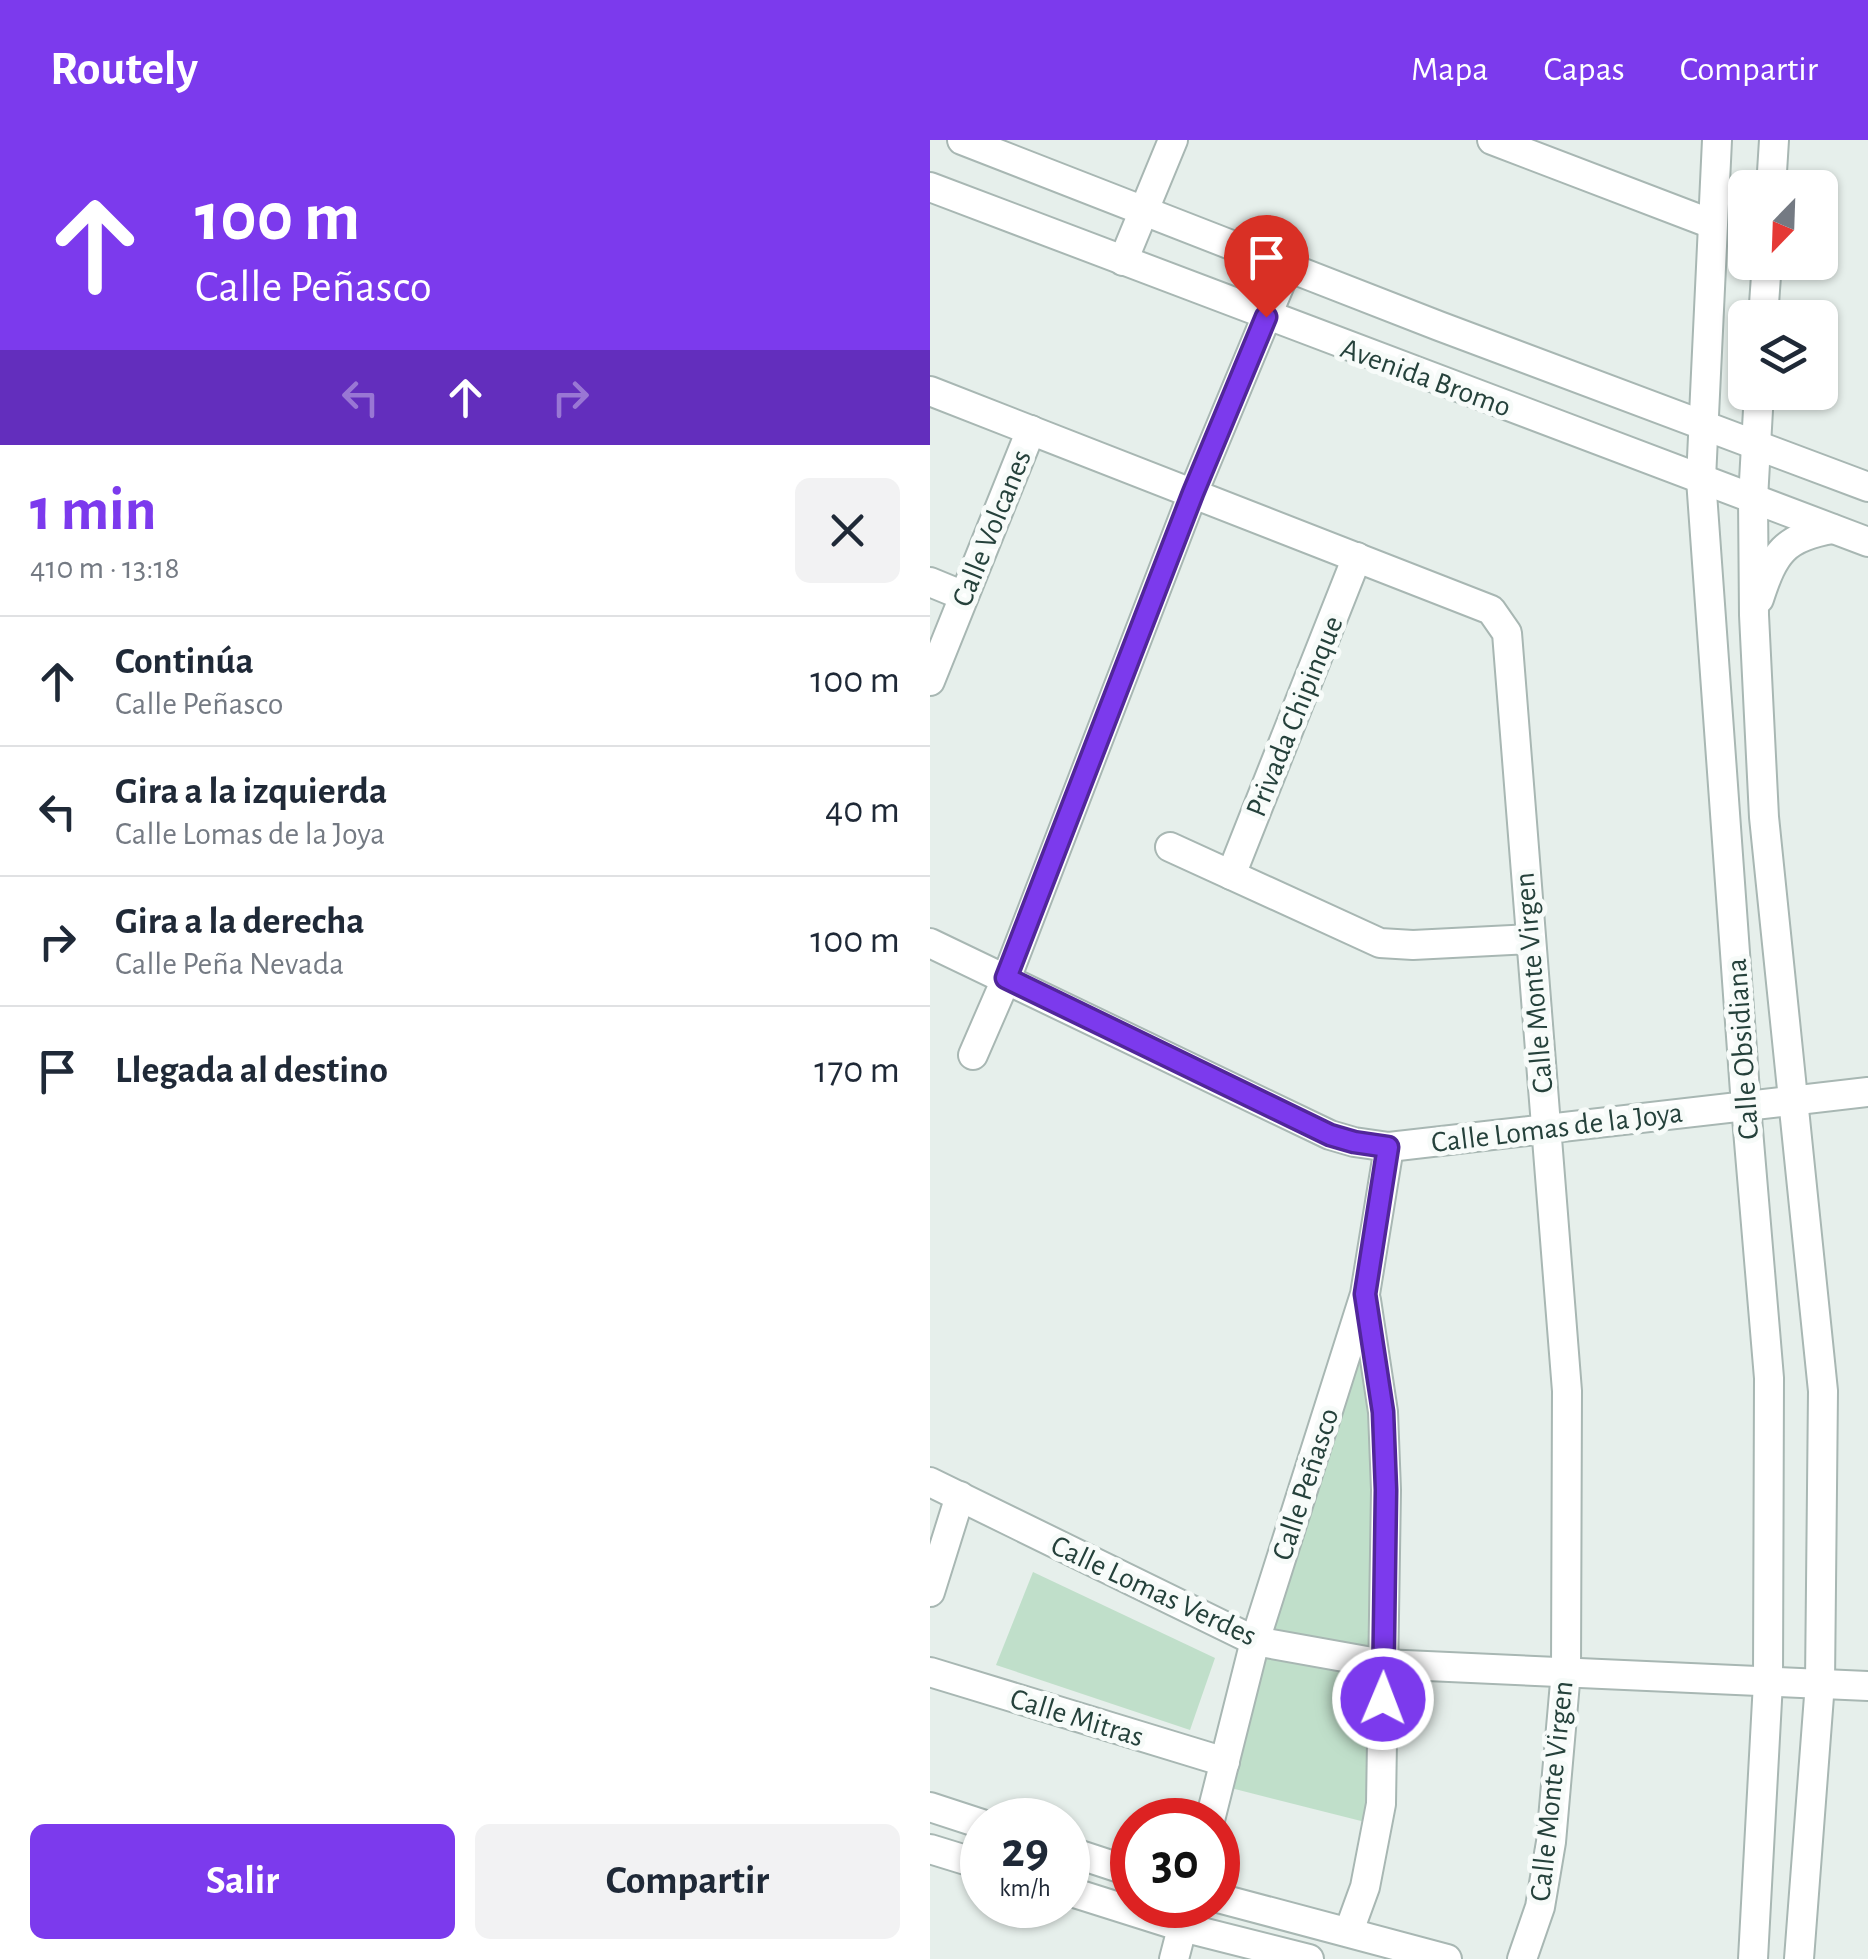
<!DOCTYPE html>
<html lang="es">
<head>
<meta charset="utf-8">
<style>
	body { margin:0; font-family:"Alegreya Sans",sans-serif; background:#f2f2f3; color:#1f2937; height:100vh; display:flex; flex-direction:column; font-size:38px; white-space:nowrap }
	* { box-sizing:border-box; margin:0 }
	p { font-size:32px; color:#747a83 }
	.icon { flex:none; width:55px; height:55px; fill:none; stroke:currentColor; stroke-width:2; stroke-linecap:round; stroke-linejoin:round }
	.map { position:relative; flex:1; overflow:hidden }
	.details { display:flex; flex-direction:column; background:#fff; width:930px }
	.details>* { flex:none }
	.guide { background:#7c3aed; color:#fff; overflow:hidden }
	.needle { width:65px; rotate:203deg }
	.fabs { position:absolute; left:798px; top:30px; display:grid; gap:20px }
	.fabs a { display:grid; place-items:center; width:110px; height:110px; border-radius:15px; background:#fff; box-shadow:0 2px 8px #0004; font-size:50px }
	.speed { position:absolute; left:30px; top:1658px; display:flex; gap:20px; font-size:50px; font-weight:700; text-align:center }
	.speed>* { display:grid; place-content:center; width:130px; height:130px; border-radius:50%; background:#fff; box-shadow:0 2px 8px #0004; line-height:1 }
	.speed small { font-size:25px; font-weight:400 }
	.speed .limit { border:15px solid #d22; background:#fff; color:#111 }
	.pin { position:absolute; display:grid; place-items:center; width:85px; height:85px; color:#fff; margin:-102px -42px; border-radius:50% 50% 50% 0; rotate:-45deg; box-shadow:0 0 10px #0007 }
	.pin .icon { rotate:45deg }
	.me { position:absolute; width:110px; margin:-55px; rotate:1deg; stroke-linejoin:round; filter:drop-shadow(0 0 8px #0008) }
	.turn { display:flex; align-items:center; gap:35px; height:210px; padding:0 30px; font-size:45px }
	.turn .icon { width:130px; height:130px; stroke-width:2.5 }
	.turn b { display:block; font-size:70px; line-height:85px }
	.lanes { display:flex; align-items:center; height:95px; padding:0 30px; background:#0003; justify-content:center; gap:50px; direction:ltr }
	.lanes .off { opacity:.35 }
	.round { display:grid; place-items:center; flex:none; width:105px; height:105px; border-radius:15px; background:#f2f2f3 }
	.head { display:flex; align-items:center; justify-content:space-between; height:170px; padding:0 30px }
	h1 { font-size:60px; font-weight:700; line-height:75px; color:#7c3aed }
	.cta { display:flex; gap:20px; margin-top:auto; padding:20px 30px }
	.cta a { flex:1; height:115px; border-radius:15px; background:#7c3aed; color:#fff; font-size:40px; font-weight:700; line-height:115px; text-align:center }
	.cta a+a { background:#f2f2f3; color:#1f2937 }
	ul { padding:0; list-style:none }
	li { display:flex; align-items:center; gap:30px; height:130px; padding:0 30px; border-top:2px solid #e0e1e3 }
	li div { flex:1 }
	li b { display:block; font-size:38px }
	li em { font-style:normal }
	header { display:flex; align-items:center; gap:60px; box-sizing:border-box; height:140px; padding:0 50px; background:#7c3aed; color:#fff }
	header strong { font-size:48px }
	nav { display:flex; gap:55px; margin-inline-start:auto; font-size:35px }
	main { display:flex; flex:1; min-height:0 }
	.map>svg:first-child { display:block }
</style>
</head>
<body>
<header>
<strong>Routely</strong>
<nav><a>Mapa</a><a>Capas</a><a>Compartir</a></nav>
</header>
<main>
<section class="details">
<div class="guide">
<div class="turn"><svg class="icon" aria-label="ahead" viewBox="0 0 24 24"><path d="M12 20V5M6 11l6-6 6 6"/></svg><div><b>100 m</b>Calle Peñasco</div></div>
<div class="lanes"><svg class="icon off" aria-label="left" viewBox="0 0 24 24"><path d="M17 20v-9H6M10 6l-5 5 5 5"/></svg><svg class="icon" aria-label="ahead" viewBox="0 0 24 24"><path d="M12 20V5M6 11l6-6 6 6"/></svg><svg class="icon off" aria-label="right" viewBox="0 0 24 24"><path d="M7 20v-9h11M14 6l5 5-5 5"/></svg></div>
</div>
<div class="head"><div><h1>1 min</h1><p>410 m · 13:18</p></div><a class="round"><svg class="icon" aria-label="close" viewBox="0 0 24 24"><path d="M6 6l12 12M18 6L6 18"/></svg></a></div>
<ul>
<li><svg class="icon" aria-label="ahead" viewBox="0 0 24 24"><path d="M12 20V5M6 11l6-6 6 6"/></svg><div><b>Continúa</b><p>Calle Peñasco</p></div><em>100 m</em></li>
<li><svg class="icon" aria-label="left" viewBox="0 0 24 24"><path d="M17 20v-9H6M10 6l-5 5 5 5"/></svg><div><b>Gira a la izquierda</b><p>Calle Lomas de la Joya</p></div><em>40 m</em></li>
<li><svg class="icon" aria-label="right" viewBox="0 0 24 24"><path d="M7 20v-9h11M14 6l5 5-5 5"/></svg><div><b>Gira a la derecha</b><p>Calle Peña Nevada</p></div><em>100 m</em></li>
<li><svg class="icon" aria-label="arrive" viewBox="0 0 24 24"><path d="M6 21V4h12l-3 4 3 4H6"/></svg><div><b>Llegada al destino</b></div><em>170 m</em></li>
</ul>
<div class="cta"><a>Salir</a><a>Compartir</a></div>
</section>
<div class="map">
<svg width="938" height="1819" viewBox="0 0 938 1819">
	<rect width="100%" height="100%" fill="#e6efeb"/>
	<g fill="#c0dfca">
		<polygon points="436,1183 450,1280 447,1515 334,1496"/>
		<polygon points="103,1432 285,1518 260,1590 66,1525"/>
		<polygon points="326,1508 445,1528 443,1684 297,1647"/>
	</g>
	<g fill="none" stroke-linecap="round" stroke-linejoin="round">
		<g stroke="#a8b7b3" stroke-width="32">
			<g id="minor">
				<polyline points="32,0 509,186 938,347"/>
				<polyline points="562,0 782,84"/>
				<polyline points="787,0 771,339 816,966 839,1238 838,1542 823,1819"/>
				<polyline points="0,47 938,402"/>
				<polyline points="841,48 844,0"/>
				<polyline points="193,121 243,0"/>
				<polyline points="833,178 837,122"/>
				<polyline points="0,251 561,470 577,493 637,1251 636,1531 621,1702 610,1767 592,1819"/>
				<polyline points="829,252 823,359 824,475 834,677 893,1251 890,1543 869,1819"/>
				<polyline points="0,442 34,456"/>
				<path d="M829,459C844,413 854,397 903,389"/>
				<polyline points="0,541 101,290"/>
				<polyline points="240,707 450,803 483,805 599,799"/>
				<polyline points="301,735 427,417"/>
				<polyline points="0,803 400,995 424,1002 459,1007 938,952"/>
				<polyline points="43,915 76,839 263,353 358,125"/>
				<polyline points="0,1342 325,1501 453,1524 938,1546"/>
				<polyline points="0,1452 30,1356"/>
				<polyline points="0,1532 295,1622"/>
				<polyline points="0,1667 52,1684"/>
				<polyline points="280,1680 325,1501 435,1154 459,1007"/>
				<polyline points="0,1709 52,1725"/>
				<polyline points="138,1711 202,1732"/>
				<polyline points="138,1751 252,1787 379,1819"/>
				<polyline points="288,1758 517,1819"/>
				<polyline points="419,1791 435,1747 451,1664 456,1350 453,1272 436,1160"/>
				<polyline points="244,1819 258,1765"/>
			</g>
		</g>
		<use href="#minor" stroke="#fff" stroke-width="28"/>
	</g>
	<g fill="none" stroke-linecap="round" stroke-linejoin="round">
		<g stroke="#51269a" stroke-width="25">
			<polyline id="route" points="336,177 263,353 76,838 400,995 424,1002 458,1007 435,1154 453,1272 456,1350 453,1559"/>
		</g>
		<use href="#route" stroke="#7c3aed" stroke-width="18"/>
	</g>
	<g text-anchor="middle" stroke-width="10" stroke-linejoin="round" paint-order="stroke">
		<g font-size="30" fill="#25413b" stroke="#f7fbf9">
			<text transform="translate(496 237) rotate(20)" y="10">Avenida Bromo</text>
			<text transform="translate(61 388) rotate(-68)" y="10">Calle Volcanes</text>
			<text transform="translate(364 576) rotate(-68)" y="10">Privada Chipinque</text>
			<text transform="translate(603 843) rotate(-95)" y="10">Calle Monte Virgen</text>
			<text transform="translate(812 909) rotate(-94)" y="10">Calle Obsidiana</text>
			<text transform="translate(627 987) rotate(-7)" y="10">Calle Lomas de la Joya</text>
			<text transform="translate(375 1344) rotate(-72)" y="10">Calle Peñasco</text>
			<text transform="translate(224 1450) rotate(25)" y="10">Calle Lomas Verdes</text>
			<text transform="translate(147 1577) rotate(17)" y="10">Calle Mitras</text>
			<text transform="translate(621 1651) rotate(-84)" y="10">Calle Monte Virgen</text>
		</g>
	</g>
</svg>
<div class="fabs">
<a><svg class="needle" viewBox="-14 -14 28 28"><path d="M0-13l5 13h-10z" fill="#e53935"/><path d="M0 13l5-13h-10z" fill="#747a83"/></svg></a>
<a><svg class="icon" aria-label="layers" viewBox="0 0 24 24"><path d="M12 4l9 5-9 5-9-5zM3 14l9 5 9-5"/></svg></a>
</div>
<div class="speed"><div>29<small>km/h</small></div><div class="limit">30</div></div>
<div class="pin" style="left:336px;top:177px;background:#d93025"><svg class="icon" aria-label="arrive" viewBox="0 0 24 24"><path d="M6 21V4h12l-3 4 3 4H6"/></svg></div>
<svg class="me" style="left:453px;top:1559px" viewBox="-20 -20 40 40"><circle r="17" fill="#7c3aed" stroke="#fff" stroke-width="3"/><path d="M0-11L8 9 0 5-8 9z" fill="#fff"/></svg>
</div>
</main>
</body>
</html>
